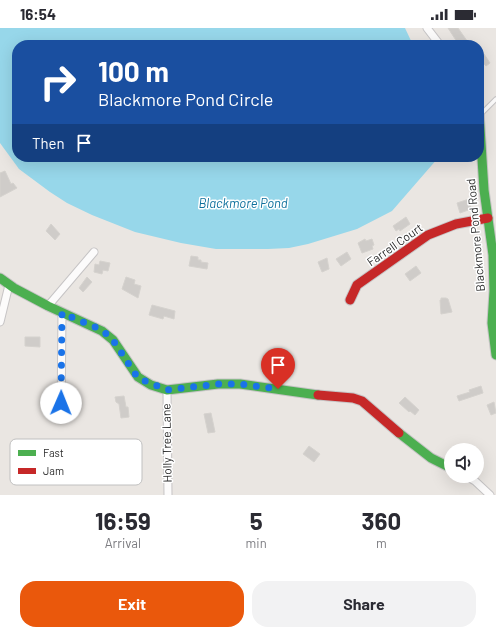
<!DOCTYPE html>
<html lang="en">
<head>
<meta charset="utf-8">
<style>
	body { margin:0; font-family:Barlow,sans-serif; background:#f2f2f3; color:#2b2b33; height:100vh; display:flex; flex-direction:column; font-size:15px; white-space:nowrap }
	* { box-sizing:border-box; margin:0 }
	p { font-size:13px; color:#7c7c81 }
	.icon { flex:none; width:22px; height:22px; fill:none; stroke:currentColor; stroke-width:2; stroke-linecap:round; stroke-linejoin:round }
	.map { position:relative; height:467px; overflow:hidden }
	.side { display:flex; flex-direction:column; background:#fff; flex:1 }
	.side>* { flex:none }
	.guide { position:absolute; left:12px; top:12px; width:472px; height:122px; border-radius:16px; box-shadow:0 4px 16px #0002; background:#1a4fa0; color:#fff; overflow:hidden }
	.tools { position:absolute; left:444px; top:415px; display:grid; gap:8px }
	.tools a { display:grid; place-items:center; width:40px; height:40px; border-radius:50%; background:#fff; box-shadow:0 4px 16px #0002; font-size:20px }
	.pin { position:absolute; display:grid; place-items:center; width:34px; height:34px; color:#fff; margin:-41px -17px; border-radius:50% 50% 50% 0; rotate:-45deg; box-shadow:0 0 4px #0007 }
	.pin .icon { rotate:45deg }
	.me { position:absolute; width:44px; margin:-22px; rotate:1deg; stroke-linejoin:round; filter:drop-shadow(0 0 3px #0008) }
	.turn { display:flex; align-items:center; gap:14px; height:84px; padding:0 20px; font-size:18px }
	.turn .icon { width:52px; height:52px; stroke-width:2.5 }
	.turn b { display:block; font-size:28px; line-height:34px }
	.then { display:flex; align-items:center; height:38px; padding:0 20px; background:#0003; gap:8px; font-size:15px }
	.eta { display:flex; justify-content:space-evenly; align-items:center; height:68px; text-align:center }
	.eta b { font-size:24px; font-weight:700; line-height:28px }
	.primary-button { display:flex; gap:8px; margin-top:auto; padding:8px 20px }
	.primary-button a { flex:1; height:46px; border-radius:16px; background:#ea580c; color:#fff; font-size:16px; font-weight:700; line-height:46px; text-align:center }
	.primary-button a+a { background:#f2f2f3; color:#2b2b33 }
	.status { display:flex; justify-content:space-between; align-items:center; height:28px; padding:0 20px; background:#fff; direction:ltr }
	.status svg { height:11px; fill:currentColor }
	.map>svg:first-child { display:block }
</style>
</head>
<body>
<div class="status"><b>16:54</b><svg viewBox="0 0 49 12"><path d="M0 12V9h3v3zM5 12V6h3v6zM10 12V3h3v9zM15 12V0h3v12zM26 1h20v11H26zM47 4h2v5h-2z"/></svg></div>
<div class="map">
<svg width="496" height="467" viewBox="0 0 496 467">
	<rect width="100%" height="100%" fill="#eae6e2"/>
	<polygon fill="#97d7ea" points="0,0 405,0 413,17 17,17 17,129 443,129 438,130 392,183 357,201 308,216 289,220 268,221 216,221 181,215 135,204 92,187 67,175 50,164 19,141 0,115"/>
	<g fill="#cfccc9" stroke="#d5d2ce">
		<polygon points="448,0 458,0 470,17 459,17"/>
		<polygon points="484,26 490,35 486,38 482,34 479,37 479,30"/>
		<polygon points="5,143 11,156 13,155 17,160 0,169 0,145"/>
		<polygon points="469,171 471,181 460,185 457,175"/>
		<polygon points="406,189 410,196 400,203 399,201 396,203 393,198"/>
		<polygon points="51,196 60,206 55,212 46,203"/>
		<polygon points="365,211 366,213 372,211 374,217 372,218 373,221 362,225 358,215"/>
		<polygon points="347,224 351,231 341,238 336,231"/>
		<polygon points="191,228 198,229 198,232 201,232 201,234 208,235 207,241 189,238"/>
		<polygon points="327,230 329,241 322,244 318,234"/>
		<polygon points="100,233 110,235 108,243 103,242 102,246 94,244 95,236 99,237"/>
		<polygon points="416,238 421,245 410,253 405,246"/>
		<polygon points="87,249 92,254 83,264 79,260"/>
		<polygon points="126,249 135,252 134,256 141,258 138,270 122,261"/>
		<polygon points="441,270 446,270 448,271 452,284 441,286 440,272 441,272"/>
		<polygon points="152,277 175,283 174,291 164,288 163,291 149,287"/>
		<polygon points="25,309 40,309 40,319 25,318"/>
		<polygon points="481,358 483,365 459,373 457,368 470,364 469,362"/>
		<polygon points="124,368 126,379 128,379 129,389 121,390 119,376 116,374 115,369"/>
		<polygon points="405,369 419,382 415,387 410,383 409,384 399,375"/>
		<polygon points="494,374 496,385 491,387 487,377"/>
		<polygon points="211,385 215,404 208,405 204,386"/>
		<polygon points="309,418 320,426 314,434 303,426"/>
	</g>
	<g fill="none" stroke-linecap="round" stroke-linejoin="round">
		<g stroke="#c6c4c5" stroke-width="5.5">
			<polyline id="lane" points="480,87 496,71"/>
		</g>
		<g stroke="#c6c4c5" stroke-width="9">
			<g id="street">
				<polyline points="427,0 440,17"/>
				<polyline points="48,278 94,224"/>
				<polyline points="0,294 9,257"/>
				<polyline points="167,362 168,467"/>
				<polyline points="61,390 62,285"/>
				<polyline points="466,448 475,453 490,467"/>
			</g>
		</g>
		<g stroke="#c6c4c5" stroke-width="11">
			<g id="fast">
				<polyline points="479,84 484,162 493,227 494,263 492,295 496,327"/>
				<polyline points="0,250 14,260 48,278 102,303 113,312 138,349 151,357 167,362 218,356 240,356 318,367"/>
				<polyline points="399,405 431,430 451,440"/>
			</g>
		</g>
		<g stroke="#c6c4c5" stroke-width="11">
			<g id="jam">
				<polyline points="350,272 357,257 428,207 456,196 488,190"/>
				<polyline points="318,367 353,370 362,373 399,405"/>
			</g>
		</g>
		<use href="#lane" stroke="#fcfbfb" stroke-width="3.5"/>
		<use href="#street" stroke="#fcfbfb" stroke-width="7"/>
		<use href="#fast" stroke="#4caf50" stroke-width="9"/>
		<use href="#jam" stroke="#c62828" stroke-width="9"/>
	</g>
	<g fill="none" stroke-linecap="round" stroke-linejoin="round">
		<polyline stroke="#1a73e8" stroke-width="7" stroke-dasharray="0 12.6" points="61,375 62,285 102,302 113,312 138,350 167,362 218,356 240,356 278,361"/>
	</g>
	<g text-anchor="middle" stroke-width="3" stroke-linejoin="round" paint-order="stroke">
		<g font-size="12" fill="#2c2c2c" stroke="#fff">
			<text transform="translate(476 207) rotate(-95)" y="4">Blackmore Pond Road</text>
			<text transform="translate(395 217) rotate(-35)" y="4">Farrell Court</text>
			<text transform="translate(167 415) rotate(-91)" y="4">Holly Tree Lane</text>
		</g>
		<g font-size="13" font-style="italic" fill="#0f719d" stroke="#fff">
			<text x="243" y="180">Blackmore Pond</text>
		</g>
	</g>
	<rect x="10" y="411" width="132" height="46" rx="6" fill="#fff" stroke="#c0c0c0" stroke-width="1"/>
	<rect x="18" y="422" width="18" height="6" fill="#4caf50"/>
	<rect x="18" y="440" width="18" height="6" fill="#c62828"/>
	<g font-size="11" fill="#2c2c2c">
		<text x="43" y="429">Fast</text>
		<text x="43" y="447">Jam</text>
	</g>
</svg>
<div class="tools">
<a><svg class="icon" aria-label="sound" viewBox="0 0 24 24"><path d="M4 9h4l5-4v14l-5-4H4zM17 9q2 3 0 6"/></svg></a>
</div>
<div class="pin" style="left:278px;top:361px;background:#d93025"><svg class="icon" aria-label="arrive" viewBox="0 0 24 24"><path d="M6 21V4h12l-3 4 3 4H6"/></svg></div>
<svg class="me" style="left:61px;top:375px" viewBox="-20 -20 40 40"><circle r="19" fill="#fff"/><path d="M0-13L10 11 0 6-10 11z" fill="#1a73e8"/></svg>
<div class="guide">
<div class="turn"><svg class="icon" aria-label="right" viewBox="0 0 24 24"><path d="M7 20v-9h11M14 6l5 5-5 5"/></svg><div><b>100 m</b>Blackmore Pond Circle</div></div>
<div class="then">Then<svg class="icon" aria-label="arrive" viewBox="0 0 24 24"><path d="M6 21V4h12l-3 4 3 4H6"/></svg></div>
</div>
</div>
<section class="side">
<div class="eta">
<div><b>16:59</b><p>Arrival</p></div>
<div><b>5</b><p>min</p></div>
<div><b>360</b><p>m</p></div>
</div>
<div class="primary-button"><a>Exit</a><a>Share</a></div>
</section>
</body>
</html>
